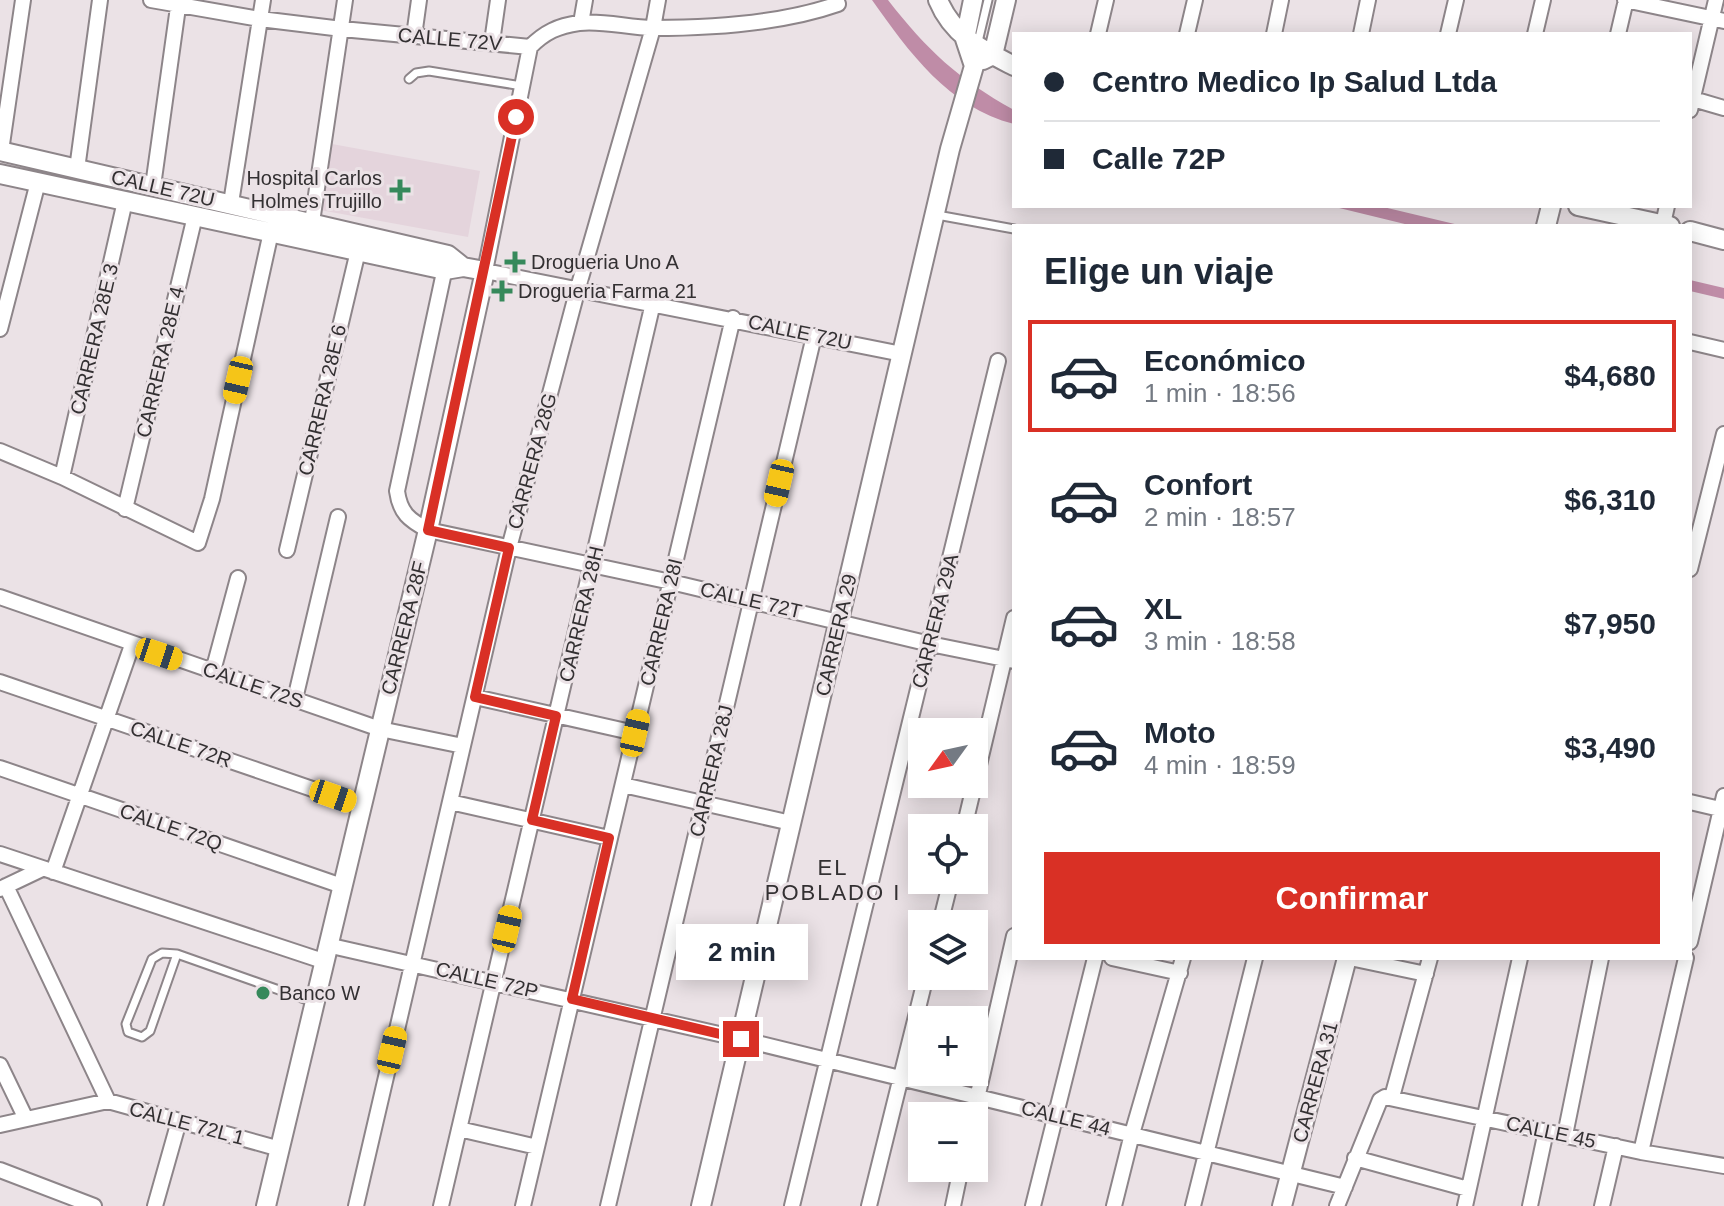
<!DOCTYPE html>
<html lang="es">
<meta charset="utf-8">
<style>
:root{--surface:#fff;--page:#f6f6f7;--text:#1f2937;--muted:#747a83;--line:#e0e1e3;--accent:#d93025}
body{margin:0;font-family:Arial,sans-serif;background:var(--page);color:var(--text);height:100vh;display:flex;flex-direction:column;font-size:30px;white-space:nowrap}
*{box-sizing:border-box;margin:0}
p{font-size:26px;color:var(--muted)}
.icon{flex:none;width:44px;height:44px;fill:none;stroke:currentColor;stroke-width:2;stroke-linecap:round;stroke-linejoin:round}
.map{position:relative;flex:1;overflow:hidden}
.panel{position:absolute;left:1012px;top:224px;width:680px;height:736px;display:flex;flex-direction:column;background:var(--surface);border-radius:0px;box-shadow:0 4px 20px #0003}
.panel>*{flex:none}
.hud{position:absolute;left:1012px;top:32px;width:680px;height:176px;border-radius:0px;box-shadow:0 4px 20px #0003;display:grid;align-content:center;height:176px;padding:0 32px;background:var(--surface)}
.needle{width:52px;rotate:237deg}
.tools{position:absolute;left:908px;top:718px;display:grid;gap:16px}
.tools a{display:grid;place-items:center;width:80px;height:80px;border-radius:0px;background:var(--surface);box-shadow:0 4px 20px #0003;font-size:40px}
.end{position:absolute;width:36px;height:36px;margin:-18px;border:10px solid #d93025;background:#fff;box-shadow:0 0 0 4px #fff}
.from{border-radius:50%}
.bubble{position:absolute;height:56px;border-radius:0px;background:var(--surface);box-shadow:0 4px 20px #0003;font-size:26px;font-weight:700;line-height:56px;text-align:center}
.car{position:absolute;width:24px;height:48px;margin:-24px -12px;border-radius:10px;box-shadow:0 0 6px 2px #0007;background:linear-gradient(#f5c518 24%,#345 0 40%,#f5c518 0 76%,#345 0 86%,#f5c518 0)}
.hud b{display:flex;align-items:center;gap:28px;height:76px;font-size:30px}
.hud b+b{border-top:2px solid var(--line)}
.hud i{width:20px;height:20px;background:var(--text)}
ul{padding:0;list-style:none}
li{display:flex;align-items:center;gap:24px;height:112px;margin:0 16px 12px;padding:0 16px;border:4px solid transparent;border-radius:0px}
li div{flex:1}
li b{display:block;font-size:30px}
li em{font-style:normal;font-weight:700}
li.active{border-color:var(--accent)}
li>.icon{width:72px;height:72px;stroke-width:1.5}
h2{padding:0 32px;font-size:36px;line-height:96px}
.action{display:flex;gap:16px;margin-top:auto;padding:16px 32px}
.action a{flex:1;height:92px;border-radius:0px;background:var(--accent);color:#fff;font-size:32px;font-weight:700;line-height:92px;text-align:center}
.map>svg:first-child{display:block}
</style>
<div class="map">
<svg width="1724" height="1206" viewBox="0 0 1724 1206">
<rect width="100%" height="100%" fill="#ebe2e6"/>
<!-- built -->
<path fill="#e4d4dc" d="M332 144 480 171 468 237 320 210Z"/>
<!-- water -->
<path fill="#bf8ca7" d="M872 0H888C927 50 958 79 1014 110V124C948 107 909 52 872 0Z
M1331 206H1379L1463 226H1413Z
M1690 280 1724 288V299L1690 291Z"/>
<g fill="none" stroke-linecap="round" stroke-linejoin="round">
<defs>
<path id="service" d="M977 46 988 0
M409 79 416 73 429 71 522 86
M937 215 1014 229
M177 954 150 1031 142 1037 128 1032 126 1024 152 959 162 953 177 954 313 1002"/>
<path id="minor" d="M151 0 260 19 342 29 530 47
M1625 0 1724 21
M581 23 585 0
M1098 34 1106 0
M1187 34 1195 0
M1274 34 1281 0
M1361 34 1368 0
M1448 34 1456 0
M1535 34 1543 0
M1618 34 1626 0
M414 36 419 0
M492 42 498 0
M530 47 485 271 902 354
M530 47C545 32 558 26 579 23 603 20 629 28 653 28 713 28 781 24 838 4L836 0
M1693 99 1724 108
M1690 110 1716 0
M1 151 23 0
M77 169 100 0
M153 186 179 0
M231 203 263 0
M312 222 345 0
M1663 224 1667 206
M446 263 397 491C400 513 409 520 428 530L671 582 930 644 1014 661
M0 329 38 182
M1690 342 1724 350
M0 451 62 477 198 543 212 499 271 232
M62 477 125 201
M125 509 195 216
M287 550 358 251
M1690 569 1724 434
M0 597 380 729 463 746
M213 671 238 578
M0 682 362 806
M475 697 635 733
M295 699 338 517
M0 768 342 886
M623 785 791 823
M450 802 609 838
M1690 802 1724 810
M964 828 1014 618
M0 854 323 961
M53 872 132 645
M6 886 108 1101
M0 889 42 869
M940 924 951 880
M1690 942 1724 796
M327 945 741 1039 1345 1187
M1112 958 1180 973
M1350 958 1426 974
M0 1065 26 1119
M1392 1097 1430 958
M973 1116 1014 936
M0 1125 108 1101 280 1149
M459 1129 537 1147
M1565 1135 1601 958
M1641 1152 1686 958
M1355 1158 1468 1189
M0 1170 94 1206
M155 1206 179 1121
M356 1206 509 548 578 288 653 28 658 0
M441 1206 653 303
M523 1206 733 318
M608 1206 814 336
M792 1206 998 361
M869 1206 926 976
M953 1206 961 1168
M1033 1206 1095 958
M1114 1206 1132 1134 1183 958
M1193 1206 1255 958
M1337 1206 1380 1100 1385 1097 1641 1152 1724 1166
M1465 1206 1520 958
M1530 1206 1546 1131
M1602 1206 1616 1146"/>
<path id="tertiary" d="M938 0C953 36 981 49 1014 66
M983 60 993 55 1006 0
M0 151 448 255 463 267
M0 174 445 270 463 267 485 271 428 530 266 1206
M1578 206 1670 226
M1546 226 1551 206
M1690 231 1724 240
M701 1206 950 149 974 66 965 39 973 0
M1282 1206 1347 958"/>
</defs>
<!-- service casing -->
<use href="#service" stroke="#8d8589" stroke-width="11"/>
<!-- minor casing -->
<use href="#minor" stroke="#8d8589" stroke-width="18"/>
<!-- tertiary casing -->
<use href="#tertiary" stroke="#8d8589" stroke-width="22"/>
<!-- service -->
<use href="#service" stroke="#fff" stroke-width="7"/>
<!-- minor -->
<use href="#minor" stroke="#fff" stroke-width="14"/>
<!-- tertiary -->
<use href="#tertiary" stroke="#fff" stroke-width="18"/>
</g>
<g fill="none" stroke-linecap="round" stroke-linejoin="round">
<!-- route -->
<path stroke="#d93025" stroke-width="10" d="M516 117 428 530 509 548 475 697 556 716 532 820 609 838 572 999 741 1039"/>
</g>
<!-- markers -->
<g fill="#36895b" stroke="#ebe2e6" stroke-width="3">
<path d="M396 178h8v8h8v8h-8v8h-8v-8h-8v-8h8z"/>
<path d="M511 250h8v8h8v8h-8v8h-8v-8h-8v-8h8z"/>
<path d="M498 279h8v8h8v8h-8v8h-8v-8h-8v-8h8z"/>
<circle cx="263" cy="993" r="8"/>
</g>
<g text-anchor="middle" stroke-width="6" stroke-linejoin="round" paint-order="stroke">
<!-- street labels -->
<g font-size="20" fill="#333032" stroke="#ebe2e6">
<text transform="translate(450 39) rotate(5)" y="7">CALLE 72V</text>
<text transform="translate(163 188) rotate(13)" y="7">CALLE 72U</text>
<text transform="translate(800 332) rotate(12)" y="7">CALLE 72U</text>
<text transform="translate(94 339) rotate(-77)" y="7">CARRERA 28E 3</text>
<text transform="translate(160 362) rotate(-77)" y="7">CARRERA 28E 4</text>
<text transform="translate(322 400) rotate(-77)" y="7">CARRERA 28E 6</text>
<text transform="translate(532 461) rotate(-75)" y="7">CARRERA 28G</text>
<text transform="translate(751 600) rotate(13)" y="7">CALLE 72T</text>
<text transform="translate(581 614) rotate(-77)" y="7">CARRERA 28H</text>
<text transform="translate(935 621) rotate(-76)" y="7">CARRERA 29A</text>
<text transform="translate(661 622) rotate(-77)" y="7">CARRERA 28I</text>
<text transform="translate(404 628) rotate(-76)" y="7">CARRERA 28F</text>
<text transform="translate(836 635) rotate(-77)" y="7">CARRERA 29</text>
<text transform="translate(253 685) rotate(19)" y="7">CALLE 72S</text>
<text transform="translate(181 744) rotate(19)" y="7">CALLE 72R</text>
<text transform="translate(711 771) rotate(-77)" y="7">CARRERA 28J</text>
<text transform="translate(171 827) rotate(19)" y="7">CALLE 72Q</text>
<text transform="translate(487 980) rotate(13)" y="7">CALLE 72P</text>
<text transform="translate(1315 1082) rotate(-75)" y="7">CARRERA 31</text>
<text transform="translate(1066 1118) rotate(14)" y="7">CALLE 44</text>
<text transform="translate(187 1123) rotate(15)" y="7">CALLE 72L 1</text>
<text transform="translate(1551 1132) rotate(12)" y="7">CALLE 45</text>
</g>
<!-- poi labels -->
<g font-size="20" fill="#333032" stroke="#ebe2e6" text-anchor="start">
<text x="382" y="185" text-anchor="end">Hospital Carlos<tspan x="382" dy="23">Holmes Trujillo</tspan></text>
<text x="531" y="269">Drogueria Uno A</text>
<text x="518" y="298">Drogueria Farma 21</text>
<text x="279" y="1000">Banco W</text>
</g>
<!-- neighbourhood labels -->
<g font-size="22" letter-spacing="2" fill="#333032" stroke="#ebe2e6">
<text x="833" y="875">EL<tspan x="833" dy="25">POBLADO I</tspan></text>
</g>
</g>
</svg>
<div class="tools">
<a><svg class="needle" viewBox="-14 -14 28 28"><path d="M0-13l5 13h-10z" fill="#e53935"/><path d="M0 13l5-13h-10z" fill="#747a83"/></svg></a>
<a><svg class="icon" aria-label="locate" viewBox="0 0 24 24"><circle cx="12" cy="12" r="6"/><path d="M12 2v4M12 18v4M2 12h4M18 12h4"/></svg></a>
<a><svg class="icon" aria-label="layers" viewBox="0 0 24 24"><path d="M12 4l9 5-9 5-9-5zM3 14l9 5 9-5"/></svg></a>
<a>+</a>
<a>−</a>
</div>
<i class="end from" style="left:516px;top:117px"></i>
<i class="end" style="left:741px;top:1039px"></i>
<div class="bubble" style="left:676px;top:924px;width:132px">2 min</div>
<i class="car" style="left:238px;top:380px;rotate:193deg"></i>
<i class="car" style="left:779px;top:483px;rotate:193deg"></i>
<i class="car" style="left:159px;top:654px;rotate:108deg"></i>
<i class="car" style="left:635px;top:733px;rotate:13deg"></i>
<i class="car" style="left:333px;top:796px;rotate:109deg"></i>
<i class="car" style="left:507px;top:929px;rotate:13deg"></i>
<i class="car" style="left:392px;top:1050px;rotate:13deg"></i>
<div class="hud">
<b><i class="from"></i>Centro Medico Ip Salud Ltda</b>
<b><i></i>Calle 72P</b>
</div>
<section class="panel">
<h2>Elige un viaje</h2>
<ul>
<li class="active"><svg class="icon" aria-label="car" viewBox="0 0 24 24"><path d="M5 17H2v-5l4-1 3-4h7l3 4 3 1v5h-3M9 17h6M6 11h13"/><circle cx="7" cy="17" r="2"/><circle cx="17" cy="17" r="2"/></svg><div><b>Económico</b><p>1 min · 18:56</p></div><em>$4,680</em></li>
<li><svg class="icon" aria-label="car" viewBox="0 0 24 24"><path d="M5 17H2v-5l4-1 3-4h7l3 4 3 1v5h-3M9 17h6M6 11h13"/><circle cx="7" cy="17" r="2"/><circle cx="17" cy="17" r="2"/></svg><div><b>Confort</b><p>2 min · 18:57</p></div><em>$6,310</em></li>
<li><svg class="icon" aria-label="car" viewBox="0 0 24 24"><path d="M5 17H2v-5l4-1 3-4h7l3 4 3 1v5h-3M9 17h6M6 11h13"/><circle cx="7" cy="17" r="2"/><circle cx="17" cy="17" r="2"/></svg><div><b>XL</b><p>3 min · 18:58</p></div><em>$7,950</em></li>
<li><svg class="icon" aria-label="car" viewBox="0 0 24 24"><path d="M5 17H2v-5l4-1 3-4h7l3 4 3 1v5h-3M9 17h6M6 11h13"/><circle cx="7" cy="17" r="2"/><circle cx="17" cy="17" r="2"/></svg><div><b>Moto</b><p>4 min · 18:59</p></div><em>$3,490</em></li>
</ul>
<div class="action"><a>Confirmar</a></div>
</section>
</div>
